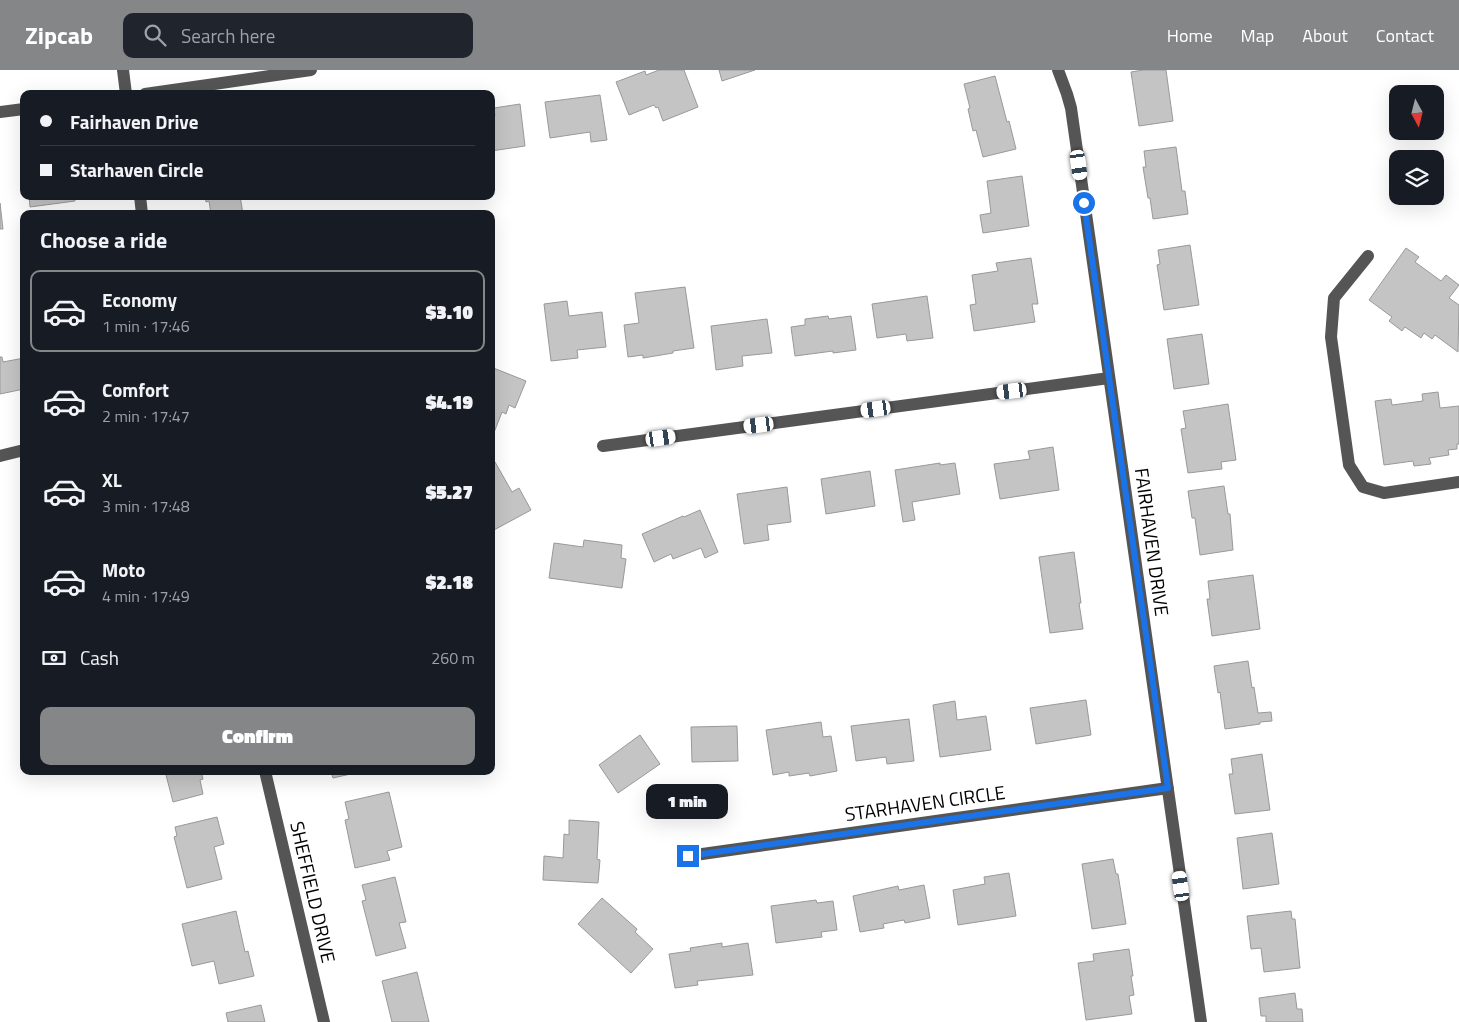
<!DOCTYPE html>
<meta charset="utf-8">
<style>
:root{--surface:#171b24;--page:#20242c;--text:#f1f3f6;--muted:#9ea1a6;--line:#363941;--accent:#858687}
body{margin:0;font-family:"Titillium Web",sans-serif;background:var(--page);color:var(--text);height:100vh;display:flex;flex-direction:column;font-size:19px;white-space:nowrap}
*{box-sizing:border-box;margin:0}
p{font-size:16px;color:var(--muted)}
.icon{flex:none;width:28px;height:28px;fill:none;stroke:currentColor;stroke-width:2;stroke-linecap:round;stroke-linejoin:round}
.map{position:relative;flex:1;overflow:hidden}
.details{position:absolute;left:20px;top:140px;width:475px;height:565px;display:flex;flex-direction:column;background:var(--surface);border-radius:10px;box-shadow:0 5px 20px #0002}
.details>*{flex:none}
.banner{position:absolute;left:20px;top:20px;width:475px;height:110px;border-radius:10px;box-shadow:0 5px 20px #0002;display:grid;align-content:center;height:110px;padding:0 20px;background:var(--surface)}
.needle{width:32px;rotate:173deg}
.tools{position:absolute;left:1389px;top:15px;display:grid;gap:10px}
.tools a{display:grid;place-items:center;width:55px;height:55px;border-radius:10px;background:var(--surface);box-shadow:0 5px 20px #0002;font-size:25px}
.end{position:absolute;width:22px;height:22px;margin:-11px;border:6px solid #1a73e8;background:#fff;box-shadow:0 0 0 2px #fff}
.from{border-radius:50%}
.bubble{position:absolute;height:35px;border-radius:10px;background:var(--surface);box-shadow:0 5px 20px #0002;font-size:16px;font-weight:800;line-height:35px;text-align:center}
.car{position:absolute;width:15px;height:30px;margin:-15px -8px;border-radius:6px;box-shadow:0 0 4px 1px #0007;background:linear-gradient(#fff 24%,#345 0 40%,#fff 0 76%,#345 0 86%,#fff 0)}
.banner b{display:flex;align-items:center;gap:18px;height:48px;font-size:19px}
.banner b+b{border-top:1px solid var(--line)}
.banner i{width:12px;height:12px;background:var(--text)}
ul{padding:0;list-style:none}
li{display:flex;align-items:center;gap:15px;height:82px;margin:0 10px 8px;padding:0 10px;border:2px solid transparent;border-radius:10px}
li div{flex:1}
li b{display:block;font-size:19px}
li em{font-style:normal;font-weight:800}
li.on{border-color:var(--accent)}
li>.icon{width:45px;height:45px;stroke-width:1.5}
h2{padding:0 20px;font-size:22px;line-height:60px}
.pay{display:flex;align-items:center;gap:12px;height:55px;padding:0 20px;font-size:19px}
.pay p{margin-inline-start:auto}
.cta{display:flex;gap:10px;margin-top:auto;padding:10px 20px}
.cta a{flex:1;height:58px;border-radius:10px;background:var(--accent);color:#fff;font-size:20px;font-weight:800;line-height:58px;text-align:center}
header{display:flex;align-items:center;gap:30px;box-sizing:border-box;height:70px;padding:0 25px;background:var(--accent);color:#fff}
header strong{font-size:24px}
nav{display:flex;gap:28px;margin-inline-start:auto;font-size:18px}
.search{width:350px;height:45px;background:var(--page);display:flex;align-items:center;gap:12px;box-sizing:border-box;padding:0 18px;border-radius:10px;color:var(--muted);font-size:19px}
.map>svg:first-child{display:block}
</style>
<header>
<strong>Zipcab</strong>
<div class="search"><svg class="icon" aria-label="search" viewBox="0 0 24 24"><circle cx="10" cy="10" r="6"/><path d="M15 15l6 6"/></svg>Search here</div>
<nav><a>Home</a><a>Map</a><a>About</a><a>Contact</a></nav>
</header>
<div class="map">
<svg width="1459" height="952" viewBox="0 0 1459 952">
<rect width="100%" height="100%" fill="#fff"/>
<!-- building -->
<path fill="#c4c4c4" stroke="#999" d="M659 0H684L698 37 663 51 658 37 656 38 654 35 629 45 616 12 645 1 646 5Z
M719 0H755L722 11Z
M1143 0H1166L1173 51 1139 56 1131 2Z
M995 6 1007 52 1009 51 1016 79 983 87 976 60 973 61 968 39 970 38 964 14Z
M600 25 607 70 591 72 590 62 550 68 545 32Z
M520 34 525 76 491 81V46H495L494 38Z
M1176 77 1182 121H1185L1188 144 1153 149 1150 128H1148L1143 97H1146L1144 81Z
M1022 106 1029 156 983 163 980 145 991 143 987 111Z
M29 126H75V131L30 137Z
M205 126H240L243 144H211L209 131 206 132Z
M0 133 3 159H0Z
M1190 175 1199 235 1164 240 1157 195 1160 194 1158 180Z
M1406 178 1419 187 1415 192 1441 211 1446 205 1459 215 1449 228 1459 235 1458 282 1435 265 1432 269 1424 263 1421 268 1405 257 1402 261 1389 251 1392 247 1369 230Z
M1031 188 1038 234H1032L1035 252 974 261 970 235 976 234 972 205 998 201 996 193Z
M685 217 694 278 673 281V283L643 288V285L628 287 624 255 639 253 635 223Z
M927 226 933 268 907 271 906 264 877 268 872 234Z
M567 231 569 246 602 242 606 277 577 280 578 288 551 291 544 234Z
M828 246 829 249 851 246 856 280 833 283V281L795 286 791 257 805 255V249Z
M767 249 772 283 742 286 743 296 716 300 711 256Z
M1202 264 1209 314 1174 319 1167 269Z
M0 287H2L3 292 24 288V319L0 324Z
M491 297 526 311 515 338 509 335 506 344 502 342 493 365 491 364Z
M1438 322 1440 338 1459 336V374H1457V379L1448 380 1449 385 1429 388 1431 394 1414 396 1413 391 1384 395 1375 331 1391 329 1392 335 1423 331 1422 324Z
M1228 334 1236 390 1221 392 1222 399 1188 403 1181 359 1186 358 1183 341Z
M1053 377 1059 420 1000 429 994 394 1030 389 1028 381Z
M495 392 512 422 519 418 531 440 494 460 491 455V394Z
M940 393V395L955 393 960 424 912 432 915 450 903 452 895 400Z
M870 401 875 436 826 444 821 409Z
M1224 416 1228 444H1230L1233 480 1200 485 1195 448H1192L1188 421Z
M787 417 791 452 767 455 769 470 744 474 737 424Z
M700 440 718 482 705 488 701 478 673 489 671 484 654 492 642 464 683 446 684 447Z
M584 470 622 475 621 488 626 489 622 518 549 508 554 473 583 477Z
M1074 482 1081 533H1079L1083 559 1050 563 1039 487Z
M1253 505 1260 559 1212 566 1207 529H1210L1208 511Z
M1248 591 1252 618 1254 617 1258 643 1271 642 1272 651 1260 652V654L1225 659 1220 622 1218 623 1214 596Z
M1086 630 1091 665 1036 674 1030 638Z
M955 631 957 650 986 646 991 680 940 687 933 635Z
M909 649 914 691 887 694 886 687 856 691 851 656Z
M821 652 823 667 831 666 837 701 810 706 809 703 789 706V702L773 705 766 660Z
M737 656 738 691 692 692 691 657Z
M640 665 660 694 618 723 599 695Z
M1262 684 1270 740 1235 744 1229 704H1233L1231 689Z
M165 701H201L203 709 200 710 203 724 173 732Z
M331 701H364L333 708Z
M389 722 402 777 387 781 390 790 355 798 345 750 349 749 345 732Z
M217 747 224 774 214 777 222 809 187 818 174 767 177 766 175 757Z
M569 750 599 752 597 789 600 790 598 813 543 810 544 786 563 788 564 764 569 765Z
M1272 763 1279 814 1243 819 1237 768Z
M1113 789 1116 804H1118L1126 854 1092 859 1082 794Z
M1009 803 1016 846 958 855 953 820 985 814 984 807Z
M395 807 406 852 399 853 406 878 376 886 362 831 366 830 362 815Z
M924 815 930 848 905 853 904 850 883 854 884 858 860 862 853 826 898 816 899 820Z
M602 828 637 859 635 862 653 879 631 903 578 854Z
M816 830 817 833 833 831 837 860 821 862 822 867 776 873 771 836Z
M236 841 245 882 248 881 254 906 219 914 214 891 192 896 182 854Z
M1291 841 1292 849H1295L1300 898 1264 902 1261 878 1251 879 1247 846Z
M722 873V877L748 873 753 905 697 911 698 915 675 918 669 884 691 881 690 878Z
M1129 879 1133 906H1131L1134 925 1129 926 1132 944 1086 950 1078 893 1094 891 1093 884Z
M417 902 429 952H392L382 911Z
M1295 923 1297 939H1302L1303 952H1266V946H1261L1259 928Z
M261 935 265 952H228L226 943Z"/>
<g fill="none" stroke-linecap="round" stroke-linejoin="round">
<!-- minor -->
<path stroke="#555" stroke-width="12" d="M123 0 126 24
M1058 0 1067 24 1071 38 1201 952
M145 24 311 0
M0 42 24 39
M140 126 142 144
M1368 186 1334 228 1331 267 1349 395 1363 417 1384 423 1459 412
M603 376 1109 308
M0 386 24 380
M265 701 324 952
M688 786 1168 718"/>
</g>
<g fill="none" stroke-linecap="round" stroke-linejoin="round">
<!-- route -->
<path stroke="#1a73e8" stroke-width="6" d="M688 786 1168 718 1084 133"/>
</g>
<g text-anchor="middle" stroke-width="4" stroke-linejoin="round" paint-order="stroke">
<!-- street labels -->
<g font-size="19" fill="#000" stroke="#fff">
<text transform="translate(1152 472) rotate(82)" y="7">FAIRHAVEN DRIVE</text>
<text transform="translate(925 733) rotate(-8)" y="7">STARHAVEN CIRCLE</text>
<text transform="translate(313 822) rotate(77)" y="7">SHEFFIELD DRIVE</text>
</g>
</g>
</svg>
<div class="tools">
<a><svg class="needle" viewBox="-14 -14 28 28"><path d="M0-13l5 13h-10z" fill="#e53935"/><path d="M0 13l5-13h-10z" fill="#9ea1a6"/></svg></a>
<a><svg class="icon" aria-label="layers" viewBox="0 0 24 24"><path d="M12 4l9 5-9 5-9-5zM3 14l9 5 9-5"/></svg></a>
</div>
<i class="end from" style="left:1084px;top:133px"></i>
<i class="end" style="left:688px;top:786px"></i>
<div class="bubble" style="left:646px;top:714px;width:82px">1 min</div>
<i class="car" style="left:1079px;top:95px;rotate:172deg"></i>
<i class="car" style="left:1012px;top:321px;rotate:263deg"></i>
<i class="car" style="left:876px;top:339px;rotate:262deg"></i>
<i class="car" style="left:759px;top:355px;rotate:263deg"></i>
<i class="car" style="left:661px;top:368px;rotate:82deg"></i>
<i class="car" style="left:1181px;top:816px;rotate:352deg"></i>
<div class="banner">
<b><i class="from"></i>Fairhaven Drive</b>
<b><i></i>Starhaven Circle</b>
</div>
<section class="details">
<h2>Choose a ride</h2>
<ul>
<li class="on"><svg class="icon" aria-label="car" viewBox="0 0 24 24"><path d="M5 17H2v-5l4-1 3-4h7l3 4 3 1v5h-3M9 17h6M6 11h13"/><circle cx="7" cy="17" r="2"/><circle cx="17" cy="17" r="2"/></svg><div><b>Economy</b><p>1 min · 17:46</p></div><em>$3.10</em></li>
<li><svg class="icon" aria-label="car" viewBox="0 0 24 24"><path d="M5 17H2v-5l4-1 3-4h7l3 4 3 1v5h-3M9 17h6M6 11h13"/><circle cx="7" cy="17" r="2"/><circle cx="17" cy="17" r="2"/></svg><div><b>Comfort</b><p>2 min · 17:47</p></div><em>$4.19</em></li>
<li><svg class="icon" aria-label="car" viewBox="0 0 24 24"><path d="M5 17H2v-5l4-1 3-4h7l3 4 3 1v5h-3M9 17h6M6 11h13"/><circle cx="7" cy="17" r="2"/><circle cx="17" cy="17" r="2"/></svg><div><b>XL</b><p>3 min · 17:48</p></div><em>$5.27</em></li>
<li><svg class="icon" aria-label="car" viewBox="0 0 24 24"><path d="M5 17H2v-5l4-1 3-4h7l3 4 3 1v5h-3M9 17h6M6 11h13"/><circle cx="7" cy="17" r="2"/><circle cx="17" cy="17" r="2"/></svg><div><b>Moto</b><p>4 min · 17:49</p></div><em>$2.18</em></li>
</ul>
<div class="pay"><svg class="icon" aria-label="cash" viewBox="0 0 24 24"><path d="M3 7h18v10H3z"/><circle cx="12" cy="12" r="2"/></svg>Cash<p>260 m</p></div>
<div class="cta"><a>Confirm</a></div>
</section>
</div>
